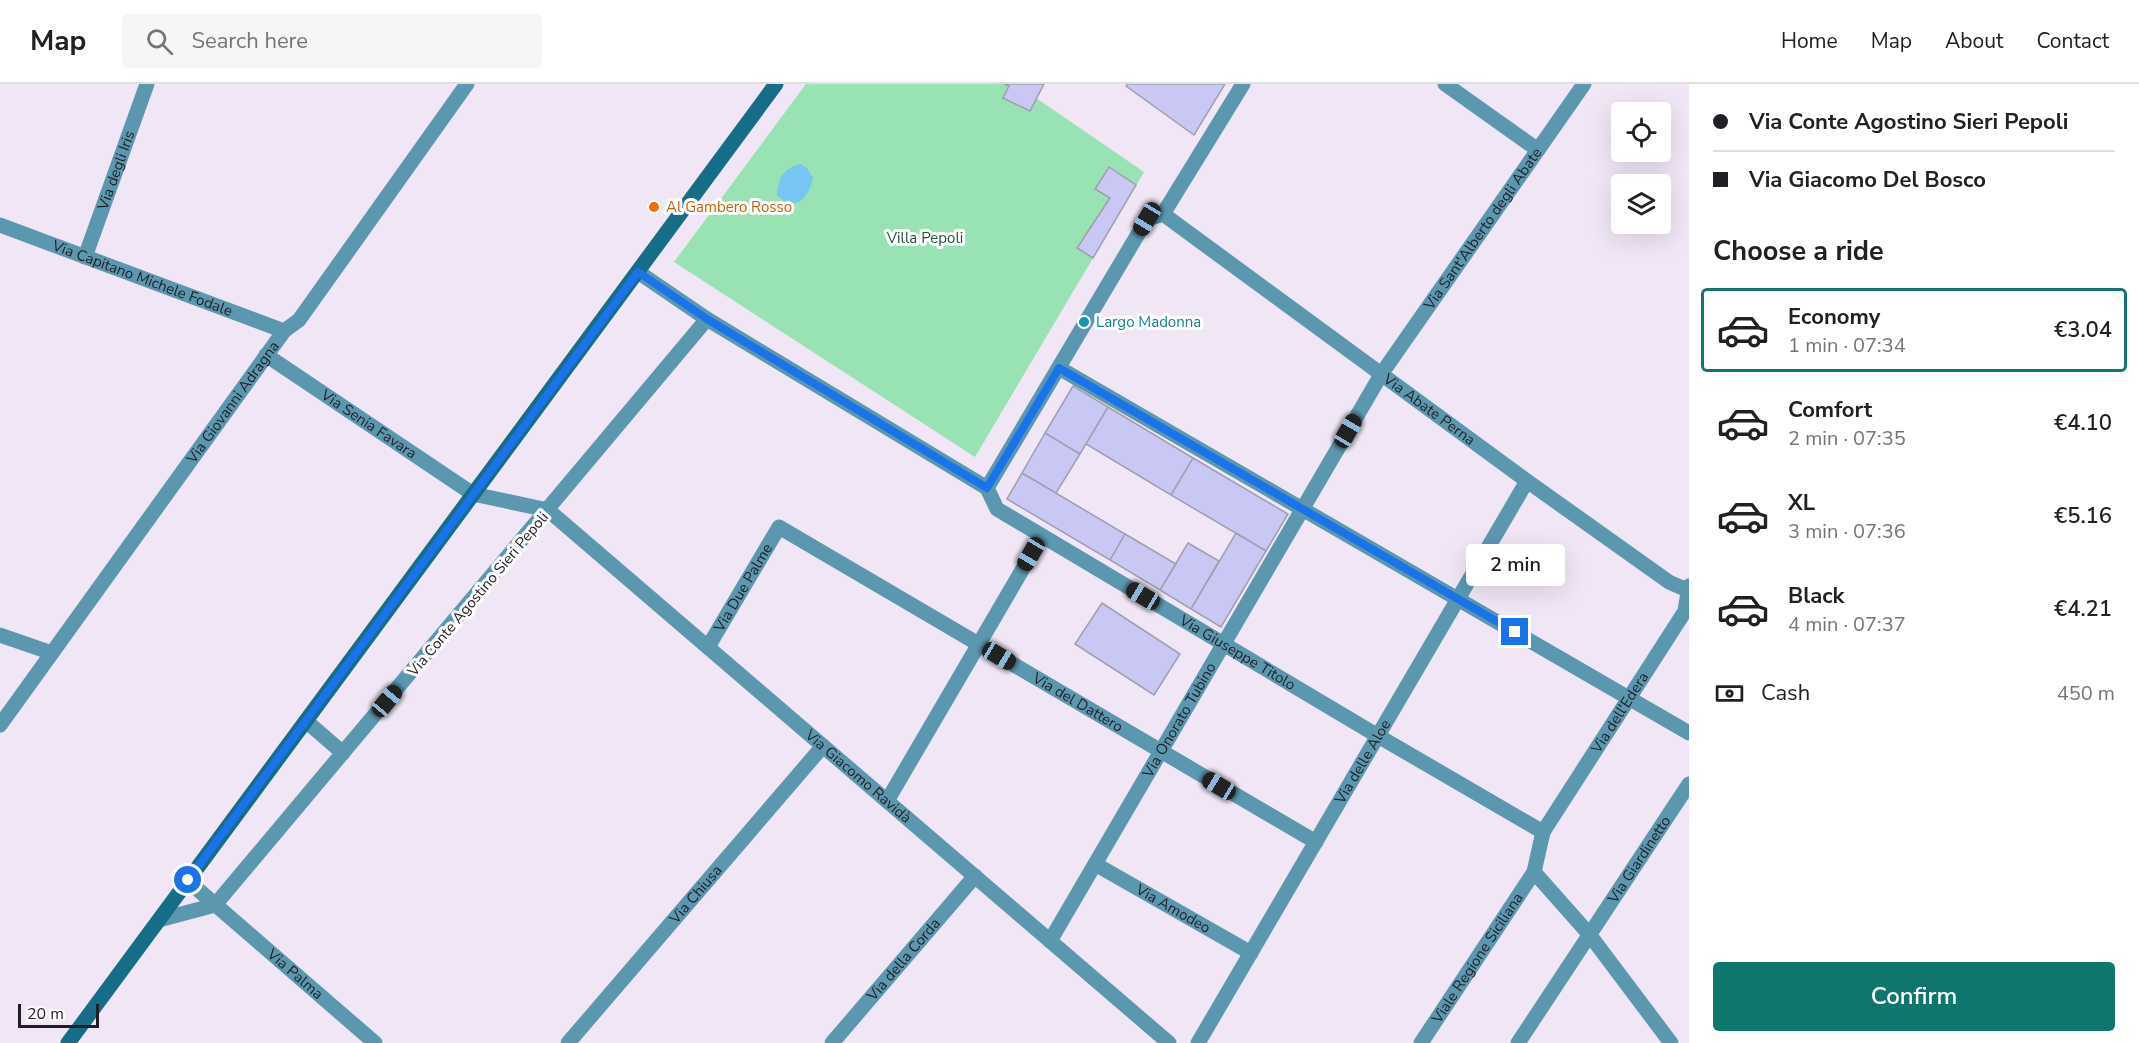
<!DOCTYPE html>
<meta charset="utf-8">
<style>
:root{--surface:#fff;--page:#f6f6f6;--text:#202124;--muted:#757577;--line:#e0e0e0;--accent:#0f766e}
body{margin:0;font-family:"Nunito Sans",sans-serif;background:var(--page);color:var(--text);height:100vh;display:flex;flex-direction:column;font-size:22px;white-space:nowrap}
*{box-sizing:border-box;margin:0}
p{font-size:20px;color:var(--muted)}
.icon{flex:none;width:33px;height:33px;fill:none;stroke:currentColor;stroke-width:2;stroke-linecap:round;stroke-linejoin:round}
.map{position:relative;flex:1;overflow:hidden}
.details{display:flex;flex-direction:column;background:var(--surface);width:450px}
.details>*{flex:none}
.top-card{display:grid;align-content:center;height:132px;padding:0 24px;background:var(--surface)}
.buttons{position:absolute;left:1611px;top:18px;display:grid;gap:12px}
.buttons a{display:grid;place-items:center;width:60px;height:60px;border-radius:6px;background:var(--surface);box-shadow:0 6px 24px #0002;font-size:30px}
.scale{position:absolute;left:18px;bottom:15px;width:81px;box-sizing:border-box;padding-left:6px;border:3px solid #221e24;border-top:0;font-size:16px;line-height:21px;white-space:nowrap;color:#221e24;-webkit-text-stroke:4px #fff;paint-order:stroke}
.end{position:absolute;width:27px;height:27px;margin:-14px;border:8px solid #1a73e8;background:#fff;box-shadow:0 0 0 3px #fff}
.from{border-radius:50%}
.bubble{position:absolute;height:42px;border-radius:6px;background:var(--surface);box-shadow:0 6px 24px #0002;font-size:20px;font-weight:600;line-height:42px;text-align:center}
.car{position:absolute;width:18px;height:36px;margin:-18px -9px;border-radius:8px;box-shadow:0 0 4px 2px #0007;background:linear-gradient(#222 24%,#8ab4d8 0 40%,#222 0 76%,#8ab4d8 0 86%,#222 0)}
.top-card b{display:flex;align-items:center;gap:21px;height:57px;font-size:22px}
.top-card b+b{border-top:2px solid var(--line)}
.top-card i{width:15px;height:15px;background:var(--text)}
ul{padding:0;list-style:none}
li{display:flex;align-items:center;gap:18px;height:84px;margin:0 12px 9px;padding:0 12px;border:3px solid transparent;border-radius:6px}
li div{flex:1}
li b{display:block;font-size:22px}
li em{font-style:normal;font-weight:600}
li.current{border-color:var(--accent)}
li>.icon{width:54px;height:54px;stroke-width:1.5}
h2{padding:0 24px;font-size:27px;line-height:72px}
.pay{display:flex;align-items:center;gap:15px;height:66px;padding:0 24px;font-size:22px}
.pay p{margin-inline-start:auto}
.primary-button{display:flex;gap:12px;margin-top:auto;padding:12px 24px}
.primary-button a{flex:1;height:69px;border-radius:6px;background:var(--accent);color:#fff;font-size:24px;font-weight:600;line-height:69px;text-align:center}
header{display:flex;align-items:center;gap:36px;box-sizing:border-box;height:84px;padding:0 30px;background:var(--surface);border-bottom:2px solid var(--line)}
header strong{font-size:28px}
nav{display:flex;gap:33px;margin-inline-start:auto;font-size:21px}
.search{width:420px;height:54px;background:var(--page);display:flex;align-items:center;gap:15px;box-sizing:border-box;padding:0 21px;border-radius:6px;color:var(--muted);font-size:22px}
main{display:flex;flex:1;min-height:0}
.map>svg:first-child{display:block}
</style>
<header>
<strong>Map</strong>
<div class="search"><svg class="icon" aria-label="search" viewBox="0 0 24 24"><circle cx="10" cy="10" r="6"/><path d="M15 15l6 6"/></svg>Search here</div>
<nav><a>Home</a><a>Map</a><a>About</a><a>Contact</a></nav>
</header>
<main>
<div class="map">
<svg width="1689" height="959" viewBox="0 0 1689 959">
<rect width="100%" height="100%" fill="#f0e6f5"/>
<!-- green -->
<path fill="#98e2b3" d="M806 0H1004L1008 2 1003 14 1030 27 1036 14 1144 88 975 373 674 178Z"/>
<!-- water -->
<path fill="#78c5f4" d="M800 80 807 84 813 94C808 114 796 129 777 111 779 92 782 86 800 80Z"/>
<!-- building -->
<path fill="#c9c8f4" stroke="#9e9eae" stroke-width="1.5" d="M1004 0H1044L1030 27 1003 14 1009 2Z
M1127 0H1225L1194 51 1126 2Z
M1109 83 1136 101 1093 174 1077 164 1110 114 1095 105Z
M1073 302 1108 323 1080 370 1045 349Z
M1108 323 1193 374 1171 411 1086 360Z
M1045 349 1080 370 1056 409 1022 389Z
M1193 374 1288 430 1266 467 1171 411Z
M1022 389 1125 450 1110 476 1007 415Z
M1236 449 1266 467 1221 543 1191 525Z
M1125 450 1176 480 1160 506 1110 476Z
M1188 459 1219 477 1191 525 1160 506Z
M1102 519 1180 570 1154 611 1075 560Z"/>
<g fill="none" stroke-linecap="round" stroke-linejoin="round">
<!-- minor -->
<g stroke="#5b98b0" stroke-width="15">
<path d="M1445 0 1538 66"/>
<path d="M1163 130 1243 0"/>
<path id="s1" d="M0 141 284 247"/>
<path id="s2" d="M85 173 147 0"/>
<path id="s3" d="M638 188 707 235 987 404 997 425 1378 652 1543 748"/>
<path id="s4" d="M266 271 473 410 548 426 1169 959"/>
<path d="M1059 284 1689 649"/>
<path id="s5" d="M987 404 1147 135 1163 130 1527 397 1669 498 1689 507"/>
<path d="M0 551 52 569"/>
<path id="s6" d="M708 563 779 443 1316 758"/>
<path d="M306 637 343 669"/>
<path id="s7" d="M0 641 284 247 299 236 467 0"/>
<path d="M887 717 1042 452"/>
<path id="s8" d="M1095 780 1251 869"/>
<path d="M1534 788 1589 850 1671 959"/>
<path id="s9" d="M188 797 375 959"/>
<path d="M159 836 215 821 707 235"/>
<path id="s10" d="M1050 857 1382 289 1584 0"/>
<path id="s11" d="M568 959 823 662"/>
<path id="s12" d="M832 959 975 792"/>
<path id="s13" d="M1198 959 1527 397"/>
<path id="s14" d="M1421 959 1534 788 1543 748 1685 527 1689 502"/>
<path id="s15" d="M1518 959 1689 700"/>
</g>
<!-- secondary -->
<path stroke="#156d88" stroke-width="15" d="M68 959 776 0"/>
</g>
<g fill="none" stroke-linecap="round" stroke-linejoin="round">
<!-- route -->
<path stroke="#1a73e8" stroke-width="8" d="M188 796 638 188 707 235 987 404 1059 284 1515 548"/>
</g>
<!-- markers -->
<circle fill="#e8710a" stroke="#fff" stroke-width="2" cx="654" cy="123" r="6"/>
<circle fill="#0f9aa8" stroke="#fff" stroke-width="2" cx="1084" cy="238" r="6"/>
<g text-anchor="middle" stroke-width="6" stroke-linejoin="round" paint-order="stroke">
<!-- street labels -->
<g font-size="15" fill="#221e24" stroke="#fff">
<text dy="5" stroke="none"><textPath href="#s2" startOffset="92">Via degli Iris</textPath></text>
<text dy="5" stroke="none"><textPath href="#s10" startOffset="834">Via Sant'Alberto degli Abate</textPath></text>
<text dy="5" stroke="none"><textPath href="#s1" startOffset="152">Via Capitano Michele Fodale</textPath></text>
<text dy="5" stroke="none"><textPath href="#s7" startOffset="398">Via Giovanni Adragna</textPath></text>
<text dy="5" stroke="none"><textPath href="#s5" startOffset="660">Via Abate Perna</textPath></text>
<text dy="5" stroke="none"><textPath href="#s4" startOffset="124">Via Senia Favara</textPath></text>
<text dy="5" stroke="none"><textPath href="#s6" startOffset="69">Via Due Palme</textPath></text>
<text transform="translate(478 510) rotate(-50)" y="5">Via Conte Agostino Sieri Pepoli</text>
<text dy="5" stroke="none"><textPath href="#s3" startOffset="714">Via Giuseppe Titolo</textPath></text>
<text dy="5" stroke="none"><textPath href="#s6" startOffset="486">Via del Dattero</textPath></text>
<text dy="5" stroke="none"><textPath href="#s14" startOffset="388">Via dell'Edera</textPath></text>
<text dy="5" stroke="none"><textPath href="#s10" startOffset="256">Via Onorato Tubino</textPath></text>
<text dy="5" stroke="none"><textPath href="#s13" startOffset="326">Via delle Aloe</textPath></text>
<text dy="5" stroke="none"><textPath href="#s4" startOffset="735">Via Giacomo Ravidà</textPath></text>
<text dy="5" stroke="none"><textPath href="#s15" startOffset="220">Via Giardinetto</textPath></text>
<text dy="5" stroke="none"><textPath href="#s11" startOffset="196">Via Chiusa</textPath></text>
<text dy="5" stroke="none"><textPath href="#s8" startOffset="90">Via Amodeo</textPath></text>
<text dy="5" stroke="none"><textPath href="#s14" startOffset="102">Viale Regione Siciliana</textPath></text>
<text dy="5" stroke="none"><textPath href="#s12" startOffset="110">Via della Corda</textPath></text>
<text dy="5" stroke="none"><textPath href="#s9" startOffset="142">Via Palma</textPath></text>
</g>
<!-- food labels -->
<g font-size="15" fill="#c56008" stroke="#fff" text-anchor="start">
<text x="666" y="128">Al Gambero Rosso</text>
</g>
<!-- park labels -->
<g font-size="15" fill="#1c5435" stroke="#fff">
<text x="925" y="159">Villa Pepoli</text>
</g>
<!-- culture labels -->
<g font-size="15" fill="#0d838f" stroke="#fff" text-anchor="start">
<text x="1096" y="243">Largo Madonna</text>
</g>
</g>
</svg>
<div class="buttons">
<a><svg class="icon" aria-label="locate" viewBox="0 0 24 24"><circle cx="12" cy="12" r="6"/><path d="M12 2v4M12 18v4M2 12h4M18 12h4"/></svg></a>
<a><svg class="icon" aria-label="layers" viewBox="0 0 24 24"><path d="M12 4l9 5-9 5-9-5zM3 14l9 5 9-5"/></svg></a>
</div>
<div class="scale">20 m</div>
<i class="end from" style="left:188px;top:796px"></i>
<i class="end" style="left:1515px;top:548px"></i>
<div class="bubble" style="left:1466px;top:460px;width:99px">2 min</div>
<i class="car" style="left:1147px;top:135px;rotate:211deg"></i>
<i class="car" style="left:1348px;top:347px;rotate:30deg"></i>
<i class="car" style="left:1031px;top:470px;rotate:210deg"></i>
<i class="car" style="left:1143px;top:512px;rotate:301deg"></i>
<i class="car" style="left:999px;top:572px;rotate:121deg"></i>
<i class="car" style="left:387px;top:617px;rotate:40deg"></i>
<i class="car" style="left:1219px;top:702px;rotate:301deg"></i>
</div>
<section class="details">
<div class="top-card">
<b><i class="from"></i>Via Conte Agostino Sieri Pepoli</b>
<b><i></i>Via Giacomo Del Bosco</b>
</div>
<h2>Choose a ride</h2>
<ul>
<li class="current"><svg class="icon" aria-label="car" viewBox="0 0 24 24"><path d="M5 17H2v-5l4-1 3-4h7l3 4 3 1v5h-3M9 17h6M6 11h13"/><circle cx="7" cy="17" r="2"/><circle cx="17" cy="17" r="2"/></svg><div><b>Economy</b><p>1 min · 07:34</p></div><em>€3.04</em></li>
<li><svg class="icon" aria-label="car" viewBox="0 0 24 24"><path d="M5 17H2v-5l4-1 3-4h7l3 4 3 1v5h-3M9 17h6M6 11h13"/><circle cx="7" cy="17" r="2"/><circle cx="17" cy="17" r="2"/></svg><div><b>Comfort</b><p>2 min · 07:35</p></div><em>€4.10</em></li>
<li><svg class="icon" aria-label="car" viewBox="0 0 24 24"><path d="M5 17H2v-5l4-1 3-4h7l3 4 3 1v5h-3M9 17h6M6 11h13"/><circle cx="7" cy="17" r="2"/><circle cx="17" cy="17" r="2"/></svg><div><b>XL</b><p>3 min · 07:36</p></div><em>€5.16</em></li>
<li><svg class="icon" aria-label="car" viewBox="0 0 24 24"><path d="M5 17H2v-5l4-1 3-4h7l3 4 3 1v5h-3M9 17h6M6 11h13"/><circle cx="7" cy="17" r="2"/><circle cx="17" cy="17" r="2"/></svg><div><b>Black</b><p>4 min · 07:37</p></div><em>€4.21</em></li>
</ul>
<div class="pay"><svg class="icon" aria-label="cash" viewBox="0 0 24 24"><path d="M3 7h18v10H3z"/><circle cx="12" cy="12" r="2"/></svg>Cash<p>450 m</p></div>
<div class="primary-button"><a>Confirm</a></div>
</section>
</main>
